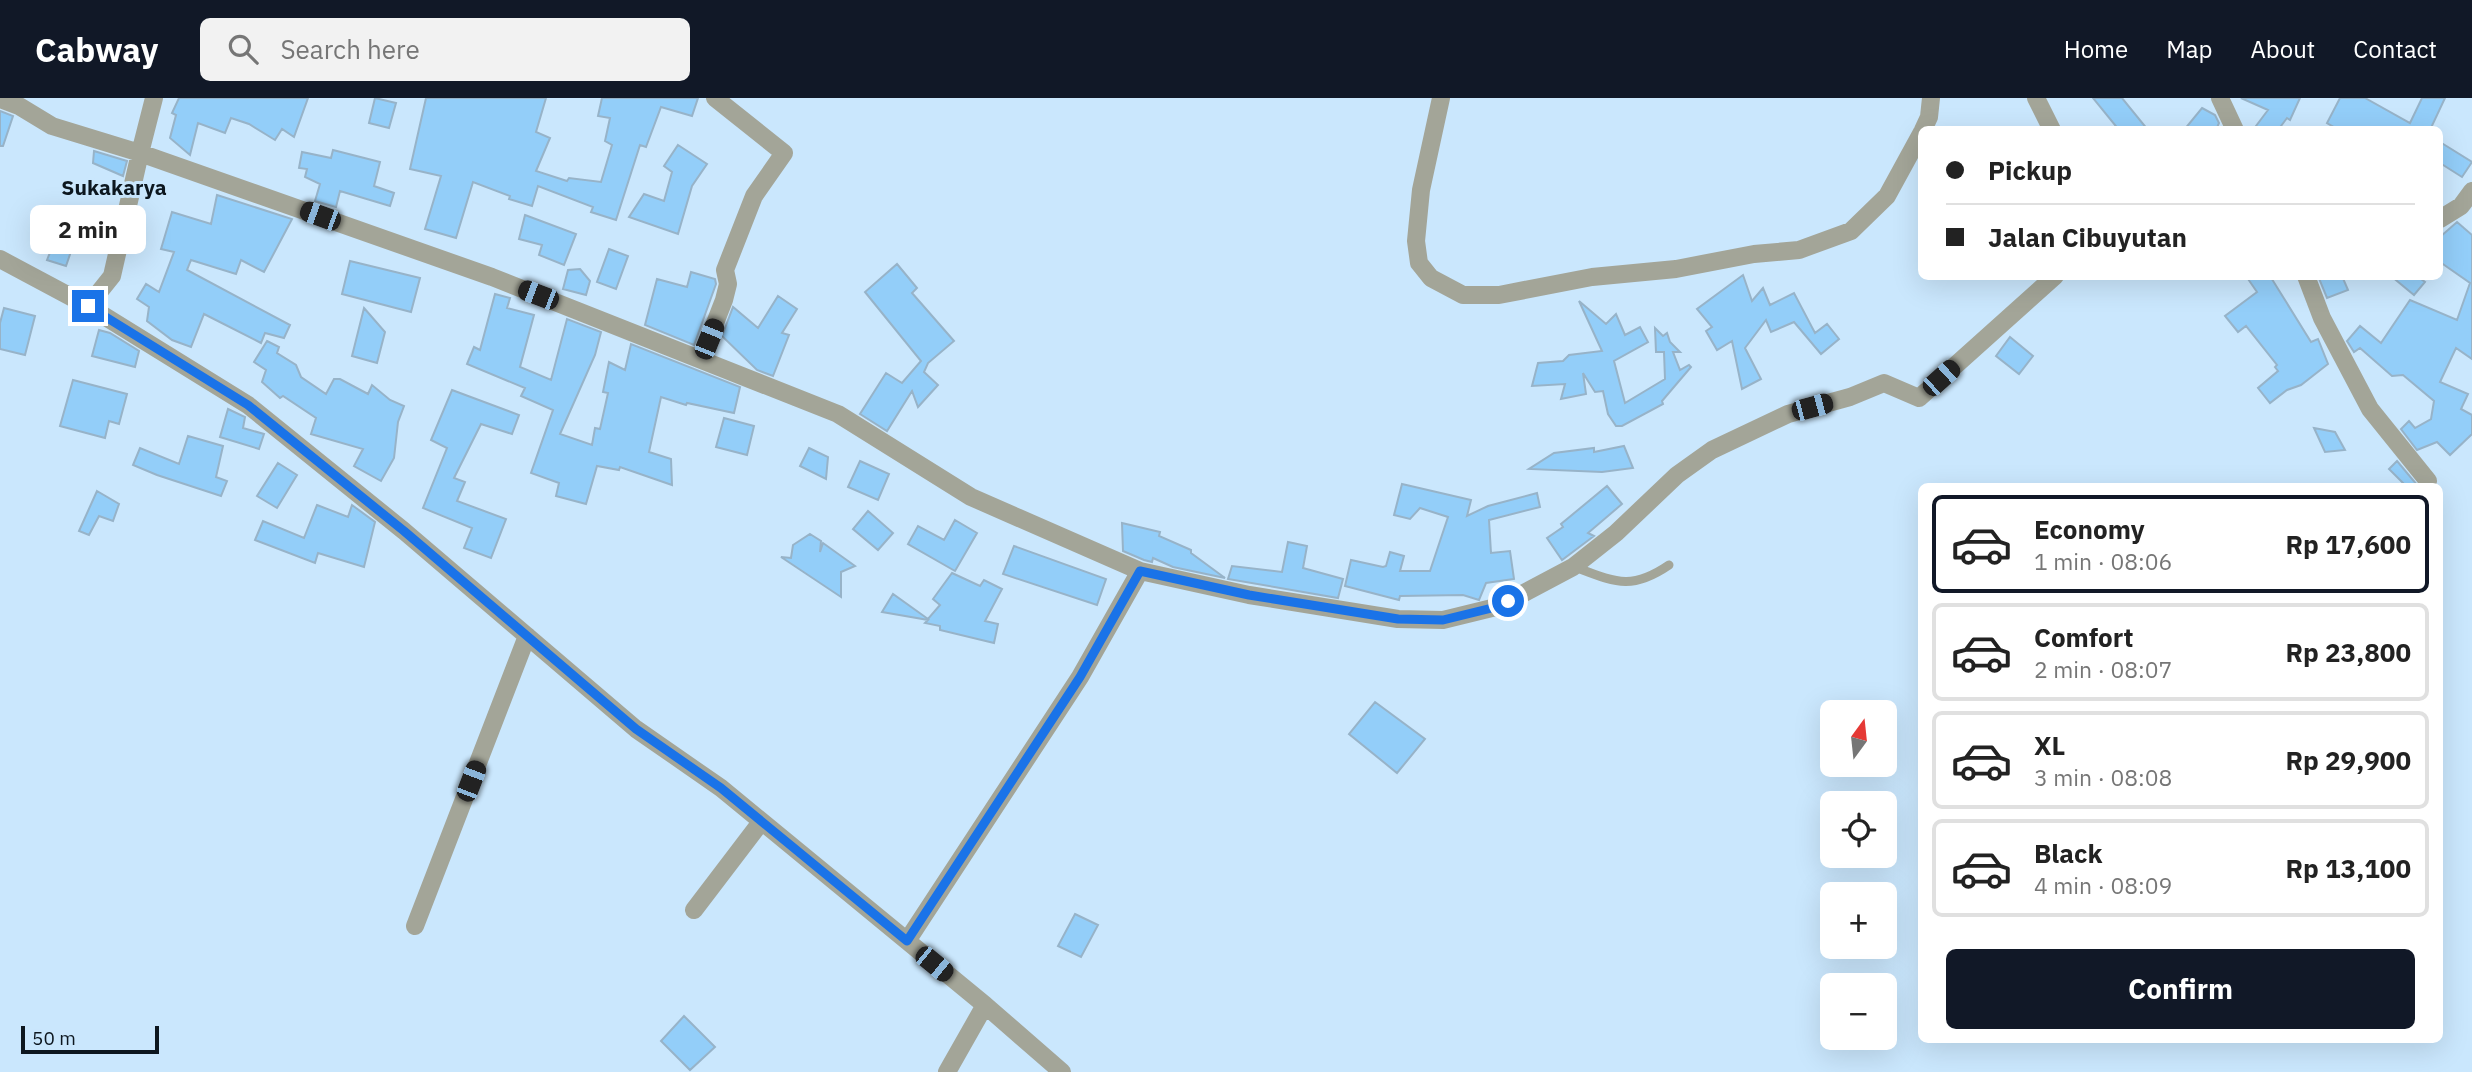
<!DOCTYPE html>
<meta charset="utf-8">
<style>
:root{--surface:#fff;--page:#f2f2f2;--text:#222;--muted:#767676;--line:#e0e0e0;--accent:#111827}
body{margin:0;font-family:"IBM Plex Sans",sans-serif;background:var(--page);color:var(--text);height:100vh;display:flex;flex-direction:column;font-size:26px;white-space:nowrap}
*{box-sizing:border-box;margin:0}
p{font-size:23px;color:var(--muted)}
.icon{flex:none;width:38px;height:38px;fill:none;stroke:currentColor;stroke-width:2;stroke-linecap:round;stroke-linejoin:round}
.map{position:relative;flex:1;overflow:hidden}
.drawer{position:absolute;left:1918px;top:385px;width:525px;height:560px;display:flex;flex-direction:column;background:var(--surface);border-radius:10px;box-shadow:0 7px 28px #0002}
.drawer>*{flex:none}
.hud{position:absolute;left:1918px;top:28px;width:525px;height:154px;border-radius:10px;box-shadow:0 7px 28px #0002;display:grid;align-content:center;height:154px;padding:0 28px;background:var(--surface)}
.needle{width:46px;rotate:15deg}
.fabs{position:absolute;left:1820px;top:602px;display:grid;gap:14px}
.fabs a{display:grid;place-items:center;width:77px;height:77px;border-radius:10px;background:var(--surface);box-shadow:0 7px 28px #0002;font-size:35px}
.scale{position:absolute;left:21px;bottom:18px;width:138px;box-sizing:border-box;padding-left:7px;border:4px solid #0d171f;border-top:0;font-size:19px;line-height:24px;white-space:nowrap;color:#0d171f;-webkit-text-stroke:5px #cae7fd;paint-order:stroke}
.end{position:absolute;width:32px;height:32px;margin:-16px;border:9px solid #1a73e8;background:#fff;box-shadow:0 0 0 4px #fff}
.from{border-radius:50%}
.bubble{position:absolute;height:49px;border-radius:10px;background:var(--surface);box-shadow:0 7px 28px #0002;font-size:23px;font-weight:800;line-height:49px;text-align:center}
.car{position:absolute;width:21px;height:42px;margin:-21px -10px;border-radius:9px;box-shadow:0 0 5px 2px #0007;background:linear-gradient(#222 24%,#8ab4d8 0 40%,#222 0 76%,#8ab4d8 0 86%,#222 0)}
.hud b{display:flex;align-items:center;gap:24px;height:66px;font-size:26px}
.hud b+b{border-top:2px solid var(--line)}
.hud i{width:18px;height:18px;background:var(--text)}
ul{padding:12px 0 0;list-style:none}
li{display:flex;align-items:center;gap:21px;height:98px;margin:0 14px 10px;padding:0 14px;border:4px solid var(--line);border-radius:10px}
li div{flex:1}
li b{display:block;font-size:26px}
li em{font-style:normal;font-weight:800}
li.active{border-color:var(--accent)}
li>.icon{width:63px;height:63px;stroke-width:1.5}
.button{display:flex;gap:14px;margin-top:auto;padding:14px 28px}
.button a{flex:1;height:80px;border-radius:10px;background:var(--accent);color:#fff;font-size:28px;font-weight:800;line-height:80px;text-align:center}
header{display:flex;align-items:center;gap:42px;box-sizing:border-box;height:98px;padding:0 35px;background:var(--accent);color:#fff}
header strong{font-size:33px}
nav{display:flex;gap:38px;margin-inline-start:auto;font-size:24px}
.search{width:490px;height:63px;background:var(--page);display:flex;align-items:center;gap:18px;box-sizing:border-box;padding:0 24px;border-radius:10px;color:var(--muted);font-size:26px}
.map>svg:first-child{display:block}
</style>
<header>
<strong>Cabway</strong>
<div class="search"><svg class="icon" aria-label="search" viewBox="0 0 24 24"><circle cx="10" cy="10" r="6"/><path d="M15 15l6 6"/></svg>Search here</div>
<nav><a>Home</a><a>Map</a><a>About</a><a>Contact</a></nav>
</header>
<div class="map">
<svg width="2472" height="974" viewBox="0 0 2472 974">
<rect width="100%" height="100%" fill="#cae7fd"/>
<!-- building -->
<path fill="#93cef9" stroke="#97b3c8" stroke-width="2" d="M179 0H308L294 39 282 31 275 42 249 26 231 20 225 35 198 25 190 57 170 40 176 17 172 15Z
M375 0 396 5 389 30 369 25Z
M426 0H546L536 34 550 40 536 73 567 83 569 80 601 84 612 47 605 43 610 20 598 18 602 0H698L692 18 661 9 646 49 640 47 616 122 591 114 593 109 538 88 532 108 509 101 510 98 473 84 456 140 425 131 441 78 410 71Z
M2093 0H2122L2148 32H2119Z
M2241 0H2300L2290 22 2287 20 2278 32H2253L2268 12Z
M2340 0H2365L2410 25 2422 0H2445L2430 32H2339L2327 25Z
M2202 10 2215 17 2219 25 2216 32H2184Z
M0 13 13 18 3 48H0Z
M2440 44 2472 64 2462 79 2440 65Z
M678 47 707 66 692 88 678 136 629 119 644 96 664 103 672 74 664 68Z
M333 52 380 64 374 88 394 95 390 108 340 93 336 109 315 103 320 86 305 79 307 71 299 70 302 54 331 60Z
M94 53 127 63 123 78 93 65Z
M217 97 292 121 264 174 241 162 236 176 191 162 187 172 290 227 284 240 265 235 261 245 204 216 191 249 172 242 147 223 149 209 137 201 146 186 159 194 174 154 161 151 172 114 211 126Z
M525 117 576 136 564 167 539 157 542 147 519 141Z
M41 120 78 133 66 168 47 162 51 152 33 147Z
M2457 124 2472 137V261L2456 250 2440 284 2468 296 2461 311 2472 317V336L2450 357 2437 344 2417 352 2401 331 2409 323 2415 330 2431 321 2434 303 2403 277 2392 278 2360 250 2354 254 2347 243 2360 228 2381 245 2410 202 2457 222 2470 185 2440 164V139Z
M609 151 628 158 616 191 597 184Z
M350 163 420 180 411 214 342 196Z
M897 166 917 190 912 195 954 243 928 265 924 274 938 287 918 309 912 293 887 333 860 316 886 275 902 285 921 263 865 194Z
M580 171 590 183 586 197 563 191 568 172Z
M691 174 715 181 716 186 694 247 645 227 657 181 687 189Z
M1743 177 1752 203 1763 190 1770 207 1794 195 1815 235 1827 226 1839 241 1821 256 1794 224 1771 234 1766 222 1745 250 1761 281 1742 291 1732 243 1717 252 1706 233 1712 229 1697 211Z
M2246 178H2270L2311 244 2318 241 2328 266 2301 287 2287 292 2270 305 2258 290 2278 273 2275 269 2277 267 2246 228 2238 234 2225 218 2257 194Z
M2318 178H2342L2348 192 2327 200Z
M2391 178H2417L2425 184 2414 197Z
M495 196 510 200 507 210 534 217 520 269 551 282 567 221 601 234 595 257 560 336 592 347 595 330 600 331 608 295 603 294 609 264 625 272 631 246 740 289 734 315 687 305 686 307 661 299 649 354 671 361 672 387 620 369 619 372 597 368 586 406 556 398 559 385 531 375 553 312 521 298 525 290 467 266 474 249 480 252Z
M778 198 797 211 782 235 789 237 773 278 757 272 722 238 733 209 758 230Z
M1579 203 1606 226 1616 216 1625 237 1640 229 1648 244 1614 263 1625 305 1665 281 1664 254H1656L1655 230 1663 238 1667 235 1670 244 1680 254H1673L1680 272 1689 267 1691 269 1662 303 1663 306 1622 328H1616L1608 316 1603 293 1595 294 1583 275 1586 296 1561 301 1565 286 1532 288 1538 265 1563 263 1569 257 1602 253Z
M4 210 35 218 25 257 0 251V225Z
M364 210 385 234 377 265 352 258Z
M99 232 110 235 139 253 135 269 92 258Z
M2010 239 2033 258 2019 276 1996 258Z
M267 243 279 249 277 255 296 267 301 279 326 296 334 281H340L368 296 372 287 390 302 404 308 398 324 394 360 381 383 354 368 363 351 311 336 316 320 283 298 280 300 262 284 266 272 254 264Z
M73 282 127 296 119 326 109 323 105 340 60 328Z
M452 292 519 317 512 336 481 326 454 380 465 384 457 403 506 421 491 460 464 450 472 430 423 410 447 350 431 342Z
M228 311 245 319 243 330 264 336 259 351 220 339Z
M724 320 754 328 747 357 716 349Z
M2314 330 2335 334 2345 352 2325 354Z
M188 338 223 348 216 379 227 383 221 398 157 377 133 367 140 350 179 366Z
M1624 348 1633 370 1602 374 1529 371 1554 355 1594 350V354Z
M809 350 828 359 826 381 800 368Z
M860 363 889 376 878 402 848 389Z
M2397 363 2418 388H2406L2389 371Z
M278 365 297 377 277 410 257 398Z
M1402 386 1471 402 1467 418 1488 408 1537 395 1540 409 1489 422 1491 455 1510 453 1514 481 1486 485 1479 502 1463 497 1400 498 1399 502 1345 488 1351 462 1383 469 1386 468 1390 454 1404 458 1400 473H1430L1448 419 1420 410 1410 421 1394 417Z
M1607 388 1622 406 1588 435 1594 438 1562 462 1547 440 1563 429 1561 426Z
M97 393 119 406 113 423 99 418 89 437 79 433Z
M317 407 348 419 352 407 375 424 364 469 318 455 315 465 255 442 263 423 304 440Z
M868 413 893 435 878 452 853 431Z
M955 422 977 435 955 473 908 446 918 428 944 442Z
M1122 425 1160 434 1159 438 1191 452V455L1225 480 1173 469 1153 460 1152 464 1144 462 1123 453Z
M810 436 821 443 820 454 823 445 855 468 841 474V499L781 459 791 460 793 447Z
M1288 444 1307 448 1303 470 1343 481 1338 500 1228 481 1232 468 1282 474Z
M1014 448 1106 481 1097 507 1003 476Z
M952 475 980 488 984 482 1002 491 985 523 998 526 994 545 940 532V528L925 525 928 522 882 514 893 496 928 521 940 507 933 501Z
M1375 604 1425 641 1397 675 1349 636Z
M1075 816 1098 827 1081 859 1058 848Z
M684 918 715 949 690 972 661 943Z"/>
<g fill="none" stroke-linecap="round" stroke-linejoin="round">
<!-- lane -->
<path stroke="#a3a598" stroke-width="9" d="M1575 469C1615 484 1631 493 1669 467"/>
<!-- street -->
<path stroke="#a3a598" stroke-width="18" d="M1441 0 1421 92 1416 143 1419 165 1431 180 1463 197H1499L1592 179 1676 171 1754 156 1799 152 1851 133 1887 98 1922 34
M2036 0 2052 32
M2220 0 2235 32
M0 1 19 8 52 28 140 55 154 0
M1923 32 1929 19 1931 0
M2440 121 2461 108 2472 93
M0 161 88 208 248 307 404 433 636 631 721 690 985 907 1062 974
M2306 178 2322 220 2370 311 2428 383
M88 208 112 178 140 55 492 179 838 316 971 399 1140 473 1249 497 1398 521 1443 522 1492 510 1524 495 1573 469 1616 435 1677 377 1712 352 1788 316 1850 299 1884 285 1919 300 2055 178
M701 261 724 202 728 186 725 172 754 98 784 55 715 0
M694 812 761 724
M415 828 527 538
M907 843 1080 579 1140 473
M947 974 985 907"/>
</g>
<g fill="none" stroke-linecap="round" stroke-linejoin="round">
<!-- route -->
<path stroke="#1a73e8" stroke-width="9" d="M88 208 248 307 404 433 636 631 721 690 907 843 1080 579 1140 473 1249 497 1398 521 1443 522 1492 510 1508 503"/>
</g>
<g text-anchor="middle" stroke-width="6" stroke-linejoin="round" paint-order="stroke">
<!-- quarter labels -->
<g font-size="21" font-weight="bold" fill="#0d171f" stroke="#cae7fd">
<text x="114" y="97">Sukakarya</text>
</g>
</g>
</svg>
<div class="fabs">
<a><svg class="needle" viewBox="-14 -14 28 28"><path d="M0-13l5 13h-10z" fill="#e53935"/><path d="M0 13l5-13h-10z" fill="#767676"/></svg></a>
<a><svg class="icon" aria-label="locate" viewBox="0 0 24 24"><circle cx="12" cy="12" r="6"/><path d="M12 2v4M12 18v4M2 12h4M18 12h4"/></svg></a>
<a>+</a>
<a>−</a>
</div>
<div class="scale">50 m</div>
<i class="end from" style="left:1508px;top:503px"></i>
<i class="end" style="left:88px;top:208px"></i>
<div class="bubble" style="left:30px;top:107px;width:116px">2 min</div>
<i class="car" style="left:320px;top:118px;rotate:290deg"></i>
<i class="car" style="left:538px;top:197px;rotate:291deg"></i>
<i class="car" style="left:709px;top:241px;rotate:22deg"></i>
<i class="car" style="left:1941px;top:280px;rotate:48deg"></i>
<i class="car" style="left:1812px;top:309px;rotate:75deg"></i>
<i class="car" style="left:471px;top:683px;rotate:21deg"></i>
<i class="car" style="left:934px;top:866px;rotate:129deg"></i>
<div class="hud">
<b><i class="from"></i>Pickup</b>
<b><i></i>Jalan Cibuyutan</b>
</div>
<section class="drawer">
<ul>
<li class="active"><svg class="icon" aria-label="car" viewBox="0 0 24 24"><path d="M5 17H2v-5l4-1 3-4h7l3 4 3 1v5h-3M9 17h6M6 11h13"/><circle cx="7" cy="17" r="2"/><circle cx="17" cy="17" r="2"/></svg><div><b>Economy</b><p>1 min · 08:06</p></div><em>Rp 17,600</em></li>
<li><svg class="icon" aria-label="car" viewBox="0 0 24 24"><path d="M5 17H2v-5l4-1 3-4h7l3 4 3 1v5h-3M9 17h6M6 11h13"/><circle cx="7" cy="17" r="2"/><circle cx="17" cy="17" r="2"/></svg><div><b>Comfort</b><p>2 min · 08:07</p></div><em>Rp 23,800</em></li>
<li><svg class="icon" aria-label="car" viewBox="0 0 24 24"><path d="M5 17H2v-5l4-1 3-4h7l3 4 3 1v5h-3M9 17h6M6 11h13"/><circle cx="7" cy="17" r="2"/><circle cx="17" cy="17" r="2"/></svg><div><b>XL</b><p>3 min · 08:08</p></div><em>Rp 29,900</em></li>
<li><svg class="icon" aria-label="car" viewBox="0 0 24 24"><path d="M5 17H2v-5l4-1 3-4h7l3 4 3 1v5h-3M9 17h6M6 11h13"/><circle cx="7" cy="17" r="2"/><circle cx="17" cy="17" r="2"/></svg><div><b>Black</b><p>4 min · 08:09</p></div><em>Rp 13,100</em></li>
</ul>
<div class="button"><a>Confirm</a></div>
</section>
</div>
